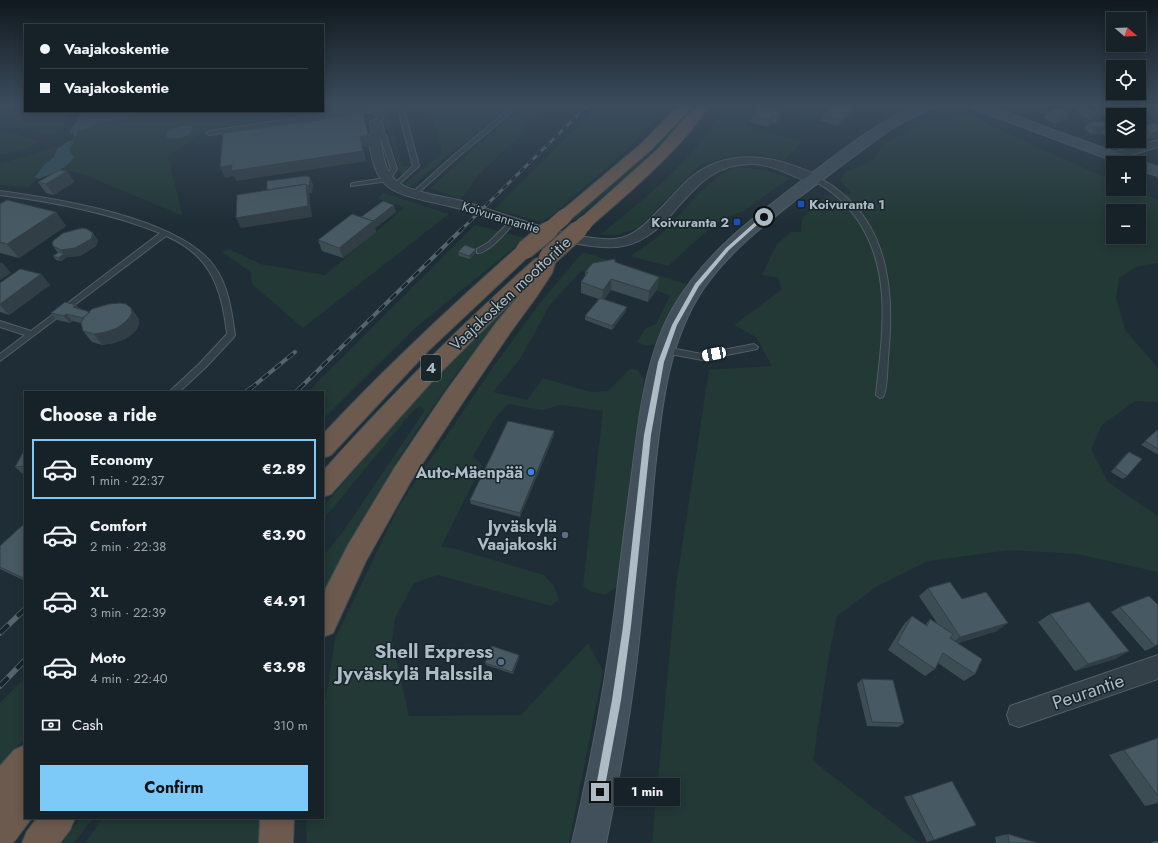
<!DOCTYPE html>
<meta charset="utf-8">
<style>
:root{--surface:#172228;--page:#242f34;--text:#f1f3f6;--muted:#9ea4a8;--line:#363f45;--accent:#7dcaf8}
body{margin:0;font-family:Jost,sans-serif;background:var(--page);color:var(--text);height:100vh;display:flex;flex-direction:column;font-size:15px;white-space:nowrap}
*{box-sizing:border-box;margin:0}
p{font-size:13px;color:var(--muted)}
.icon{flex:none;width:22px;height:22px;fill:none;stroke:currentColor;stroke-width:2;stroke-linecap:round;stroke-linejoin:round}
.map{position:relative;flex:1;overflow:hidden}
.drawer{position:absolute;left:24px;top:391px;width:300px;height:428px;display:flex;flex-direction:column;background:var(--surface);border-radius:0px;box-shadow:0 2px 10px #0003,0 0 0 1px var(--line)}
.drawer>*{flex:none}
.hud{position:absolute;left:24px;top:24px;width:300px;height:88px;border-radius:0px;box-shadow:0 2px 10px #0003,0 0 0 1px var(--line);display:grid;align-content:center;height:88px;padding:0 16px;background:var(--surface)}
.needle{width:26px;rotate:109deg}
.tools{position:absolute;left:1106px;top:12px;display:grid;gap:8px}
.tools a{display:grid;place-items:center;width:40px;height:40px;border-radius:0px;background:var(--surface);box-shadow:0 2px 10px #0003,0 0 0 1px var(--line);font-size:20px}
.end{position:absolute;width:18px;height:18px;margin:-9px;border:5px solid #acbbc4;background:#111;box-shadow:0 0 0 2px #111}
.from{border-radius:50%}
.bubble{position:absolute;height:28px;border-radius:0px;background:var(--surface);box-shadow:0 2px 10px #0003,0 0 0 1px var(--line);font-size:13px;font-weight:700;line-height:28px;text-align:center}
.car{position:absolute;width:12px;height:24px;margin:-12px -6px;border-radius:5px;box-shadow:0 0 3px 1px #0007;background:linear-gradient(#fff 24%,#345 0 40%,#fff 0 76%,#345 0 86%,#fff 0)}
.hud b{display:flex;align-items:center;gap:14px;height:38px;font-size:15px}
.hud b+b{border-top:1px solid var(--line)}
.hud i{width:10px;height:10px;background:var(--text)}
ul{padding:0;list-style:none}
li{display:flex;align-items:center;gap:12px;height:60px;margin:0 8px 6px;padding:0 8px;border:2px solid transparent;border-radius:0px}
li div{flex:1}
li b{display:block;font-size:15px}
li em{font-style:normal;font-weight:700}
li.on{border-color:var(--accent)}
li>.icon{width:36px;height:36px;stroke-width:1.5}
h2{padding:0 16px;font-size:18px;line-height:48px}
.pay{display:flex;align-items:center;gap:10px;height:44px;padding:0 16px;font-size:15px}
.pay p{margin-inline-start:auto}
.action{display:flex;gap:8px;margin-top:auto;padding:8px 16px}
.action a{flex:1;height:46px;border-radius:0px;background:var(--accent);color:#111;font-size:16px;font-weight:700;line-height:46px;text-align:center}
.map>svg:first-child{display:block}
</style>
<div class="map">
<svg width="1158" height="843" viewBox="0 0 1158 843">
<rect width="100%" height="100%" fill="#1f2e36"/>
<!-- green -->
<path fill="#223935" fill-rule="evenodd" d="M0 105H25V111H71C66 119 59 134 49 135L0 124Z
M323 105H372L207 130 177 150 168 158 183 216 83 174 67 171H57L71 161 69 148 73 144 74 141H69L75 135 76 132 92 127 100 122 101 111H323Z
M428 105H513L451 153 416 183 406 187 405 183 440 155 441 146Z
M527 105H550L524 126 525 131 479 174 461 199 430 188 499 127Z
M599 105H669L630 147 555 213 541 222 495 209Z
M693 105H697C661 148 618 183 575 220L572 218C614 183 659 149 693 105Z
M726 105H829L809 121 761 108 745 126 801 142 785 160 756 153 727 157 700 165 638 228 617 235 601 234C646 198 698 156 726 105Z
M857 105H907L891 116Z
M393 108H394L387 110 403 167 411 166 403 174H401L382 111Z
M953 114 977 117 989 125 1113 181V189H1132L1158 200V263L1136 267 1119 278 1116 298 1125 330 1158 368V402L1135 401 1102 425 1091 449 1108 482 1158 516V572L1077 554 1010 550 928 561 876 587 837 616 829 655 813 761 919 843H652L676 586 709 370 772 366 756 337 734 325 781 290 779 278 762 275 777 244 791 232H801L802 218 826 196 851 193 840 181 845 172 870 162 885 143 932 118 949 121ZM1113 211H1139V237H1113Z
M0 131 46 142 37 143 28 148 0 155Z
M55 147 57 149 54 157 45 164 36 178 38 179 28 187 0 185V164Z
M735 167C755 168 772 171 790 178L742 212C716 218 688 249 668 266L630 256C645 247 659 237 671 224 691 202 708 180 735 167Z
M383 193 449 214 303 328 253 285 251 279 252 273 222 252 229 249 260 264 325 275 405 207 378 199Z
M475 225 526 238 415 328 323 419V392H308Z
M583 252 686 284 657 344 646 346 637 342 645 329 656 324 670 296 656 290 581 271 550 305 520 359 493 392 527 400 543 378 591 392 608 391 630 369 638 370 644 379 618 586 605 595 590 591 583 586 603 411 561 405 542 410 508 404 494 420 473 456 482 465 441 547 452 548 544 575 554 586 559 599 551 606 438 575 414 583 395 618 392 641 409 716 521 715 588 643 603 671 569 843H307L306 829 307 818H323V716L335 639 399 506 491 370 540 303Z
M529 282C523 291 517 301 510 310 493 331 473 351 457 373 406 442 361 517 323 594V556L342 533 425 410 420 406 412 412 323 520V507L390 428 461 351Z
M25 677V739L0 766V703Z
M80 818H93L74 843H62Z
M103 818H262L260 843H85Z"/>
<!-- water -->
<path fill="#314d5b" d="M83 111H148L117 120 100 122 86 129 71 133 70 131Z
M182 126H192L193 130C188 138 174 141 166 137L168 131Z
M69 141H74L69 150 74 157C67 169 51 174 38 179L35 177 45 164 54 157 57 149Z"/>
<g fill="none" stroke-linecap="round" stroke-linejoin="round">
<!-- stream -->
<path stroke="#314d5b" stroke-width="3" d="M75 135 76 132"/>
<defs>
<path id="lane" d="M399 105 404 109 419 166 395 188 393 187V185L413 166 398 110 395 108 380 110 383 119 376 124 373 122 377 119 375 111 209 135 206 133 209 131 377 106Z
M514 105H520L458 157 417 194H413V192L454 155Z
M378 129 386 135 397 169 389 181 351 186V184L353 183 385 178 391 169 380 136 375 131Z
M812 178C820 177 832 185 839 191 891 231 894 298 888 358 887 369 888 388 883 397L880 398 876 395C882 337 893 274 859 222 847 203 832 190 812 180Z
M0 191C58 199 178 217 214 266 228 284 232 313 235 335L234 337 206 367 179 392H169L200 363 227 334C222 289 211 255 166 236L0 361V354L25 335 0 327V321L31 331 160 233C109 213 55 202 0 195Z
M513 219 515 220V222C507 231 488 254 477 253V249L489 242 511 220Z
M754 344 758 347 757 349 702 360 665 353 661 350 665 347 702 354Z"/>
<path id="street" d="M376 119 382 122 384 131 380 137C383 153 384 173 399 183 413 193 448 197 466 202 503 213 585 246 621 238 634 235 646 224 655 214 667 203 677 190 689 179 716 156 749 153 782 162 791 165 815 172 820 179L818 182 814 183C793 178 776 165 754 164 687 161 678 236 623 246 579 254 501 220 457 208 439 203 404 198 390 188 374 177 371 155 368 137L372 131 370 122Z
M1158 140V147L1114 160 1110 159 1108 156 1110 153Z
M1158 655V679L1019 727 1010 724 1007 715 1010 706Z"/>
<path id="secondary" d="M917 105H935L934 108 913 117 890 130C859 152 829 175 798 198 764 225 729 252 704 288 666 344 661 414 654 479 650 527 646 574 641 621 634 696 621 770 606 843H572C591 762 606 681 616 599 621 557 626 515 632 473 639 417 645 356 674 306 706 252 755 216 804 179 840 152 876 123 917 105Z
M970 105H989L1056 131 1158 167V176L1139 170V163H1119L971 108Z"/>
<path id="highway" d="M679 105H689L691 108 651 150 571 219 565 221 559 219 557 216 559 213 641 144Z
M697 105H710C678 152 633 189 591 226L585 228 579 226 577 223 579 220 658 149Z
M525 245 531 246 534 250 531 254 428 351 331 455 323 458V434C385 368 451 306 519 246Z
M548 252 554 253 557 257 552 273 537 296 510 333 463 402 411 481 366 561 333 633 323 637V594L348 545 395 467 447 390 496 323 524 289 436 377 331 494 323 497V471C390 396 460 326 535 259L539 258 542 253Z
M25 745V818H32L13 843H0V766L14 750Z
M37 818H75L70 830 60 843H22L27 831Z
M260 818H294L293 843H259Z"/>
</defs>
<!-- lane casing -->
<use href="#lane" stroke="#505e65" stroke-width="2"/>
<!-- street casing -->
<use href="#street" stroke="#505e65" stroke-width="2"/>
<!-- secondary casing -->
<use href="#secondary" stroke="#505e65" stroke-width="2"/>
<!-- highway casing -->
<use href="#highway" stroke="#3d4b51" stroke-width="2"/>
<!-- lane -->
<use href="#lane" fill="#334047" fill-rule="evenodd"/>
<!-- street -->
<use href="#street" fill="#334047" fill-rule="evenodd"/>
<!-- secondary -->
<use href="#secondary" fill="#41505a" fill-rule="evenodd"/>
<!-- highway -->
<use href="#highway" fill="#6d5a4f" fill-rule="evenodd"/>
<defs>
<path id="rail-far3" d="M460 231 588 105"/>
<path id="rail-far2" d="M250 389 295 352
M299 389 461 230"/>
<path id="rail-far1" d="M246 392 251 388
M296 392 300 388"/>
<path id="rail" d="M0 633 25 609
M0 686 25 660"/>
</defs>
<!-- rail-far3 casing -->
<use href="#rail-far3" stroke="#54656e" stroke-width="3"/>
<!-- rail-far2 casing -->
<use href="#rail-far2" stroke="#54656e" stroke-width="4"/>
<!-- rail-far1 casing -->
<use href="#rail-far1" stroke="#54656e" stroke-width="4.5"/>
<!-- rail casing -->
<use href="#rail" stroke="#54656e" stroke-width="5.5"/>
<!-- rail-far3 -->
<use href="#rail-far3" stroke="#18252b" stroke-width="2" stroke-dasharray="6" stroke-linecap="butt"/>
<!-- rail-far2 -->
<use href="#rail-far2" stroke="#18252b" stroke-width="2.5" stroke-dasharray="8" stroke-linecap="butt"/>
<!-- rail-far1 -->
<use href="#rail-far1" stroke="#18252b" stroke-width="3" stroke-dasharray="10" stroke-linecap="butt"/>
<!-- rail -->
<use href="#rail" stroke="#18252b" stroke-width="4" stroke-dasharray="12" stroke-linecap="butt"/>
<defs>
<path id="highway-bridge-far1" d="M548 231 565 216
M577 231 585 223"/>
<path id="highway-bridge" d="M525 250 549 230
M548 257 578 230"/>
</defs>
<!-- highway-bridge-far1 casing -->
<use href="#highway-bridge-far1" stroke="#3d4b51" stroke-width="16" stroke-linecap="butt"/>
<!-- highway-bridge casing -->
<use href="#highway-bridge" stroke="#3d4b51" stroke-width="20" stroke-linecap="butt"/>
<!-- highway-bridge-far1 -->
<use href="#highway-bridge-far1" stroke="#6d5a4f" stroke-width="15"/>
<!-- highway-bridge -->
<use href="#highway-bridge" stroke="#6d5a4f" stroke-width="18"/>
</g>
<!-- wall -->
<path fill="#3d4d54" d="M833 105H859L858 109 838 126 821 121 823 114Z
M1020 105H1031L1024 108Z
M1099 105H1124L1132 109 1134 106 1135 105H1155L1150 108 1148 109 1139 113 1132 110 1130 113 1125 114 1117 110 1113 116 1106 118 1095 112Z
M1078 108 1099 114 1096 118 1089 120 1076 111Z
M780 111 779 113 781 114 779 121 775 124 772 123 767 127 750 122 752 115Z
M1048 112 1066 120 1055 124 1044 118Z
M1113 122V140L1101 133 1091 134 1084 129 1088 123H1104Z
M1158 125V136L1147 140 1139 136V128L1140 127Z
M1115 141H1135L1132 146 1124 147Z
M67 171 74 182 54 195 46 193 38 182Z
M0 204 56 212 66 226 19 258 0 253Z
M396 212 375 228 376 232 343 258 322 251 318 240 361 217Z
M98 240 96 246 80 256 67 257 61 261 56 260 53 256 58 253 53 246Z
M476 249V252L470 259 459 256 458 252Z
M615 262 658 288 648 302 611 290 604 299 626 311 612 330 585 320V316L599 299 581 293V282L585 276V272Z
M41 274 50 285 9 315 0 312V283Z
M76 305 80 309 90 312 139 319V324L137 329 132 334 125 339 114 343 102 345 92 342 83 331 81 323 72 321 70 323 57 320 51 313Z
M1157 430 1158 431V453L1157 454 1141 445Z
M554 435 520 517 471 504 470 500Z
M25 449V473L23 474 15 467Z
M1129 452 1127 476 1123 479 1111 472 1125 455Z
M25 523V581L0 569V546Z
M928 588 962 599 997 631 958 643 975 674 964 681 938 663 935 669 925 676 888 650 904 624 912 616 925 625 930 619 937 623 919 596Z
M1120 607 1158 645 1145 651 1111 612Z
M1050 614 1129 651 1115 659 1075 671 1038 622Z
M519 655V658L513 674 486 665 485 663Z
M862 679 904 723 898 727 867 726 857 684Z
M1158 738V803L1145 806 1109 755Z
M911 795 934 840 927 842 904 797Z
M1008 834 1037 843H996L995 837Z
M1155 841H1158V843H1151Z"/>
<!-- shaded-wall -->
<path fill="#323e45" d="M857 105H859L858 109 838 126 841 120Z
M1025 105H1031L1024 108Z
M1151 106 1148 109 1139 113 1142 109Z
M1117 109 1114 115H1113V116L1106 118 1110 111Z
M1132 109 1130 113 1125 114 1128 110Z
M780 111 778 116 781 114 779 121 775 124 777 113Z
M1070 113 1066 120 1055 124 1059 117Z
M363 114 371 146 363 147 366 161 236 181 234 176 225 178 220 167 360 137Z
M1099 114 1096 118 1089 120 1091 116Z
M773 116 772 123 767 127 769 120Z
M1106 126 1101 133 1091 134 1095 127Z
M1158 131V136L1147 140 1152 133Z
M1129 141H1135L1132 146 1124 147Z
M67 171 74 182 54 195 46 184Z
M310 177 313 184 312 193H309L312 217 241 228 236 218 270 200Z
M394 205 396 212 375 228 376 232 343 258 339 248Z
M56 212 66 226 19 258 7 244Z
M93 233 98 240 96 246 80 256 67 257 61 261 58 258 64 254 61 250Z
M476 249V252L470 259 469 256Z
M2 262 11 273 0 280V263Z
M41 274 50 285 9 315 0 305V304Z
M659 277 658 288 648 302 649 291Z
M611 279V290L602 300 603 290Z
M76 305 82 312 73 307Z
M627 307 626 311 612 330V326Z
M131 308 139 319V324L137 329 132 334 125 339 114 343 102 345 94 334Z
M66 314 72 321 70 323 64 316Z
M554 431V435L520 517V513Z
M1008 623 997 631 950 645 960 637Z
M1129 651 1115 659 1075 671 1088 664Z
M519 655V658L513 674 512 672Z"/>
<!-- building -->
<path fill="#475962" stroke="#323e45" d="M833 105H857L841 120 823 114Z
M1100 105H1110L1117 109 1110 111Z
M1115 105H1124L1132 109 1128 110Z
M1135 105H1149L1151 106 1142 109 1134 106Z
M763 106 780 111 777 113 781 114 777 117 773 116 769 120 752 115Z
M1083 106 1099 114 1091 116 1078 108Z
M1059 108 1070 113 1059 117 1048 112Z
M363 114 368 135 360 137 363 151 231 171 232 165 220 167 223 133Z
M1100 121 1104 123 1113 122V130L1106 126 1095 127 1088 123Z
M1154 123 1158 125V131L1152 133 1140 127Z
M59 170 67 171 46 184 38 182Z
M306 176 310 177 309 186H307L306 184 267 190V181Z
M306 184 308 206 236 218 237 195Z
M7 200 56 212 7 244 0 242V204Z
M383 201 394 205 373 221 361 217Z
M352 214 373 221 339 248 318 240Z
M82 228 87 229 93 233 91 239 75 248 61 250 53 246 52 243 54 240 63 233Z
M465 245 476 249 469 256 458 252Z
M59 252 64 254 58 258 53 256Z
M615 259V262L659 277 649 291 611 279 603 290 581 282 588 272H585L593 263Z
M20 269 41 274 0 304V283Z
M600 298 627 307 612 326 585 316Z
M65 302 76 305 73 307 90 312 85 316 83 318 66 314 64 316 51 313Z
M120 303 126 304 131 308 132 313 129 318 124 323 117 328 106 332 94 334 83 331 81 323 85 316 92 309 109 304Z
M508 421 554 431 520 513 470 500Z
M1157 430 1158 431V449L1145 441Z
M25 449V466L15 467Z
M1129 452 1142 459 1127 476 1115 468Z
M25 523V579L0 567V546Z
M950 582 962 599 986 592 1008 623 960 637 928 588Z
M1149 596 1158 605V644L1155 646 1120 607Z
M1089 602 1129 651 1088 664 1050 614Z
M912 616 927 626 930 619 953 634 950 638 982 659 975 674 943 653 935 669 897 643Z
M492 646 519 655 512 672 485 663Z
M862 679 893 680 904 723 872 722Z
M1158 738V796L1124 750Z
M952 781 976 825 934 840 911 795Z
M1008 834 1037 843H1009Z"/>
<!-- sky -->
<linearGradient id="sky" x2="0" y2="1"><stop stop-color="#11191e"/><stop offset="0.47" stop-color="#3c4c5d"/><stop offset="1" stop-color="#3c4c5d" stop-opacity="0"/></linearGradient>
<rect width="1158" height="223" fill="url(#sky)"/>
<!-- route -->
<path fill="#acbbc4" d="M762 216 766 217 729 250 699 286 677 325 664 362 651 435 631 626 621 700 604 792 603 796 600 797 596 796 595 792 612 700 623 626 644 435 658 362 672 325 695 284 726 248Z"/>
<!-- markers -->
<g fill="#1a4fb4" stroke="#18252b" stroke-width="1.5">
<rect x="797" y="200" width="8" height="8" rx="2"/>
<rect x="733" y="218" width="8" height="8" rx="2"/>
</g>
<circle fill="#3f7fe0" stroke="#18252b" stroke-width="1.5" cx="531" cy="472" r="4"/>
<g fill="#5c6f8a" stroke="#18252b" stroke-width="1.5">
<circle cx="565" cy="535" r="4"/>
<circle cx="501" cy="662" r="4"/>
</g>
<g text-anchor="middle" stroke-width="3" stroke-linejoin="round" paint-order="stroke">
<!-- far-poi labels -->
<g font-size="13" font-weight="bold" fill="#acbbc4" stroke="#18252b" text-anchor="start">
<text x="809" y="209">Koivuranta 1</text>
<text x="729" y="227" text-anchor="end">Koivuranta 2</text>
</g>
<!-- far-street labels -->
<g font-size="13" fill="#acbbc4" stroke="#18252b">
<text transform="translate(501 217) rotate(17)" y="5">Koivurannantie</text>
</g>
<!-- shield labels -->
<rect fill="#18252b" stroke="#808e96" stroke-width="1" x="421" y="355" width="20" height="26" rx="3"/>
<g font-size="15" font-weight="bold" fill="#acbbc4">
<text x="431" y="373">4</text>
</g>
<!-- street labels -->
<g font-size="16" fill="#acbbc4" stroke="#18252b">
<text transform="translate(510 293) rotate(-43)" y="6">Vaajakosken moottoritie</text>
</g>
<!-- poi labels -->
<g font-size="16" font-weight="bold" fill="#acbbc4" stroke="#18252b" text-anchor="end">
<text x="523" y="478">Auto-Mäenpää</text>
<text x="557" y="532">Jyväskylä<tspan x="557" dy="18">Vaajakoski</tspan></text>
</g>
<!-- near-poi labels -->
<g font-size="19" font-weight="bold" fill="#acbbc4" stroke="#18252b" text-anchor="end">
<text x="493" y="658">Shell Express<tspan x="493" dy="22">Jyväskylä Halssila</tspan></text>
</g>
<!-- near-street labels -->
<g font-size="19" fill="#acbbc4" stroke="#18252b">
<text transform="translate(1088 691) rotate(-19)" y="7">Peurantie</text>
</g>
</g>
</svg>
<div class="tools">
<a><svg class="needle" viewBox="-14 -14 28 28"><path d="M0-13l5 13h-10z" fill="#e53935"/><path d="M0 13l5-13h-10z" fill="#9ea4a8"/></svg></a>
<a><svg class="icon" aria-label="locate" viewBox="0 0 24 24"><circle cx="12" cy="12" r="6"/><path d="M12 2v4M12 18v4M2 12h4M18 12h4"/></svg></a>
<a><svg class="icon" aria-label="layers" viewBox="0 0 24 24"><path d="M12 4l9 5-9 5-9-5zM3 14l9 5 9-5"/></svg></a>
<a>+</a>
<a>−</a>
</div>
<i class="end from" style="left:764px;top:217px"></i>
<i class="end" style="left:600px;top:792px"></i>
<div class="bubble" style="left:614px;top:778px;width:66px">1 min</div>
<i class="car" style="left:714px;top:354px;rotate:259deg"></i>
<div class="hud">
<b><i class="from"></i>Vaajakoskentie</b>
<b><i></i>Vaajakoskentie</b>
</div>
<section class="drawer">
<h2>Choose a ride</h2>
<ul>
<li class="on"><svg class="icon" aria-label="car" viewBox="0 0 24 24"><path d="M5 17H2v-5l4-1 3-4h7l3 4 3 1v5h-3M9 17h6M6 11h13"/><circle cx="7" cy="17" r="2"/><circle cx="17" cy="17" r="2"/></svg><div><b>Economy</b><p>1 min · 22:37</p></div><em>€2.89</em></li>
<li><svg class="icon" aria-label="car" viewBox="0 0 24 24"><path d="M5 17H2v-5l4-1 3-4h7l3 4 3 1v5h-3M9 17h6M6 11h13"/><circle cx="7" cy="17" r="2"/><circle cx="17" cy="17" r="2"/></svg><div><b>Comfort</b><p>2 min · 22:38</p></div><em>€3.90</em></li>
<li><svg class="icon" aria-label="car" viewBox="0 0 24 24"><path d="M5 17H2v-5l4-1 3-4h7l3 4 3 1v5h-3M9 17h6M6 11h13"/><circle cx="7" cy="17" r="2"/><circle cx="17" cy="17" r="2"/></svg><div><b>XL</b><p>3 min · 22:39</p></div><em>€4.91</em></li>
<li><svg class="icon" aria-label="car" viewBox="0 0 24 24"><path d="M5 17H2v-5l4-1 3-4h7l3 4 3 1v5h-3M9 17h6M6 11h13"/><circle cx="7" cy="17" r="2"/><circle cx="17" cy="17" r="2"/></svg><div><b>Moto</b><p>4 min · 22:40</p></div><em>€3.98</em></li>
</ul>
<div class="pay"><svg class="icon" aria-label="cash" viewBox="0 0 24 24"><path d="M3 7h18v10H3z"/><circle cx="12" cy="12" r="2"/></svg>Cash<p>310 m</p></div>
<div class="action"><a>Confirm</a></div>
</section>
</div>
